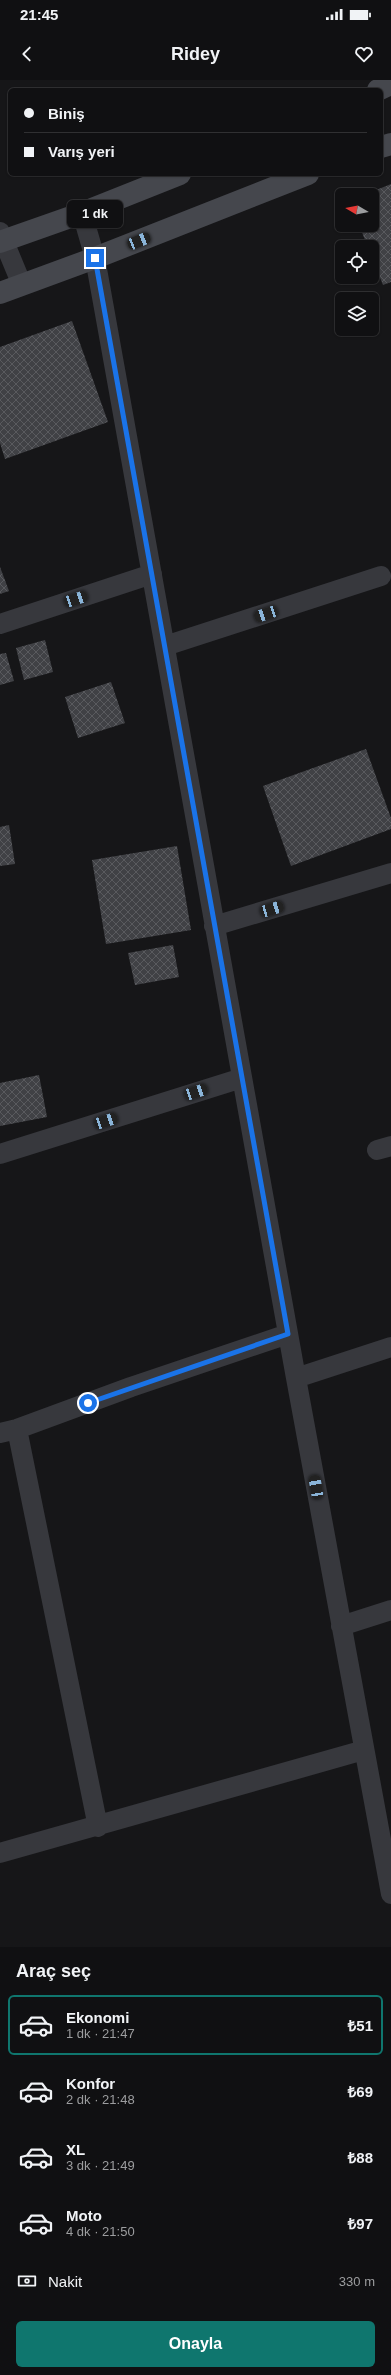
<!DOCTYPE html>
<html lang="tr">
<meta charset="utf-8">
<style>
:root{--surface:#101012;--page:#19191b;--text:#f1f3f6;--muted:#9c9d9f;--line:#303032;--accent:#0f766e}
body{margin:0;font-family:Arial,sans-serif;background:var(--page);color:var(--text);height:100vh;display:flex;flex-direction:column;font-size:15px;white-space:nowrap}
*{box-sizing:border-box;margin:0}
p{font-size:13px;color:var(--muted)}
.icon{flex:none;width:22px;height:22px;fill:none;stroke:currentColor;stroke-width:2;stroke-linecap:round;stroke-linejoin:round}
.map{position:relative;height:1867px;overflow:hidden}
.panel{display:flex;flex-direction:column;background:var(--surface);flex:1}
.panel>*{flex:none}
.hud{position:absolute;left:8px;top:8px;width:375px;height:88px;border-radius:6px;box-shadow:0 1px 3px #0004,0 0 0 1px var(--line);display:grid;align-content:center;height:88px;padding:0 16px;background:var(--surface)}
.needle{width:26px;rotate:280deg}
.fabs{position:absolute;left:335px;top:108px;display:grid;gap:8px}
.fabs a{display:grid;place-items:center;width:44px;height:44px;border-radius:6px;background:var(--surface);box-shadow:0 1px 3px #0004,0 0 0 1px var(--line);font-size:20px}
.end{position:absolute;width:18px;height:18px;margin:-9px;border:5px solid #1a73e8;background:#fff;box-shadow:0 0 0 2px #fff}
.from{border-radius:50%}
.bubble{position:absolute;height:28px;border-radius:6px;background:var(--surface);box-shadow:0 1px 3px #0004,0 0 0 1px var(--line);font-size:13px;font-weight:800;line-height:28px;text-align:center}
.car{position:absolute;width:12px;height:24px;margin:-12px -6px;border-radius:5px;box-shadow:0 0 3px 1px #0007;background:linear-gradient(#222 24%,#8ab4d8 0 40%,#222 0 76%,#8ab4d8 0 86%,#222 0)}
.hud b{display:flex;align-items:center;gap:14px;height:38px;font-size:15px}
.hud b+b{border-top:1px solid var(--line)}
.hud i{width:10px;height:10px;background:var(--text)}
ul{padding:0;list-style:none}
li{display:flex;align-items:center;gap:12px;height:60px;margin:0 8px 6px;padding:0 8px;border:2px solid transparent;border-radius:6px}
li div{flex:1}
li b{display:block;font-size:15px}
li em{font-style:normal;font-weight:800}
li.current{border-color:var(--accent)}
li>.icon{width:36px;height:36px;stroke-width:1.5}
h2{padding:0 16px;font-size:18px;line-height:48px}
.pay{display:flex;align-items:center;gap:10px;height:44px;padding:0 16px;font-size:15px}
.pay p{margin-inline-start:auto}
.cta{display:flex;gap:8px;margin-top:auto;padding:8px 16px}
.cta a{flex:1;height:46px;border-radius:6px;background:var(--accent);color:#fff;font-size:16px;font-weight:800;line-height:46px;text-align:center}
.status{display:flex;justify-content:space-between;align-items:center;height:28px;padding:0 20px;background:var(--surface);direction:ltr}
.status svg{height:11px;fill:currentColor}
header{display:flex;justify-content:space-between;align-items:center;height:52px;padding:0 16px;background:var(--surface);font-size:18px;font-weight:800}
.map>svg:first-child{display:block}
</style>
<div class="status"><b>21:45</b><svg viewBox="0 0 49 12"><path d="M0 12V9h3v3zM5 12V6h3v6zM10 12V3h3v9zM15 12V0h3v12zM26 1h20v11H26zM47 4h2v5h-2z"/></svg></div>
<header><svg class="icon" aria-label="back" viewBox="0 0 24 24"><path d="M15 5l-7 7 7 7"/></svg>Ridey<svg class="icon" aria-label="heart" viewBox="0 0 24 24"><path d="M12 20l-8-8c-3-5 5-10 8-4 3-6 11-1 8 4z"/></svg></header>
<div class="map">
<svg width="391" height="1867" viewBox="0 0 391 1867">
<defs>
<pattern id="building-cross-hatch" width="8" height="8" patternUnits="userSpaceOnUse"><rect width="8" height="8" fill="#404145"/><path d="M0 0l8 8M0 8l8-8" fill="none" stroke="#595a5e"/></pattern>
</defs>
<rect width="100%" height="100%" fill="#161618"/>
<!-- building -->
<path fill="url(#building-cross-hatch)" d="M391 104V202L383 205 372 178V167H368L359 145H372V115H364Z
M72 241 108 342 5 379 0 363V267Z
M0 487 9 511 0 514Z
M45 560 53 592 24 600 16 568Z
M6 573 14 601 0 605V574Z
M111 602 125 643 78 658 65 617Z
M366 669 391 738V749L291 786 263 706Z
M9 745 15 784 0 786V747Z
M177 766 191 850 106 864 92 780Z
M173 865 179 897 135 905 128 873Z
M39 995 47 1037 0 1046V1003Z"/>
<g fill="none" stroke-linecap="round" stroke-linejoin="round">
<!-- street -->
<path stroke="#37383d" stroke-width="20" d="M82 133 95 178 296 1298 391 1814
M0 152 22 205
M0 544 152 494
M165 566 381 496
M214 846 391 793
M377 1070 391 1066
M0 1074 242 998
M296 1298 391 1267
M17 1349 98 1747
M0 1353 17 1349 131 1307 288 1254
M341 1546 391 1530
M0 1773 364 1670"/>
<!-- secondary -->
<path stroke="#45474d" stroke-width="22" d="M378 10 391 4
M381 67 391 64
M0 162 82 133 180 94
M0 213 95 178 308 94"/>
</g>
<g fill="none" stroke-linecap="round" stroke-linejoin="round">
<!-- route -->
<path stroke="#1a73e8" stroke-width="5" d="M88 1323 288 1254 95 178"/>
</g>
</svg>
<div class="fabs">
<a><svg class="needle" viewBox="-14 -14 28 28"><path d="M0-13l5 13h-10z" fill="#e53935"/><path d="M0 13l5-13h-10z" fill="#9c9d9f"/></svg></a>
<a><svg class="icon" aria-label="locate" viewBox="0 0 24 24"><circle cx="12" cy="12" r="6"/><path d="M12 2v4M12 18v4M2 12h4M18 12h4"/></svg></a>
<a><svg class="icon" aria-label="layers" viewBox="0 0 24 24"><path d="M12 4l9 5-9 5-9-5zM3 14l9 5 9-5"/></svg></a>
</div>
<i class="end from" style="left:88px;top:1323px"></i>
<i class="end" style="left:95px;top:178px"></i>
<div class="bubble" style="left:67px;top:120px;width:56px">1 dk</div>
<i class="car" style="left:139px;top:161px;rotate:68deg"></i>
<i class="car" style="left:76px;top:519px;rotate:72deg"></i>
<i class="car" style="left:266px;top:534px;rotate:252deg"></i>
<i class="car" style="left:272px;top:829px;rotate:74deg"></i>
<i class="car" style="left:196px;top:1012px;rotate:72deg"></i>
<i class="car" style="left:106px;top:1041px;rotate:72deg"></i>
<i class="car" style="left:316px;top:1407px;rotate:350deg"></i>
<div class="hud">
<b><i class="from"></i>Biniş</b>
<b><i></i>Varış yeri</b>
</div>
</div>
<section class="panel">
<h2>Araç seç</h2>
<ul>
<li class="current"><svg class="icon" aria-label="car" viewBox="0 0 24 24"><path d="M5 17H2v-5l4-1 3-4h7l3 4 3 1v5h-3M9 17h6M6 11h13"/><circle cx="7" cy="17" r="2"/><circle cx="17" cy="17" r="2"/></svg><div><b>Ekonomi</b><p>1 dk · 21:47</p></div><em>₺51</em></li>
<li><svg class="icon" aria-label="car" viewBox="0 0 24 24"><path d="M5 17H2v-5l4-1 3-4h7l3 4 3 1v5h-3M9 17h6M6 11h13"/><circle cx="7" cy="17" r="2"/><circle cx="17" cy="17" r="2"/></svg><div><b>Konfor</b><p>2 dk · 21:48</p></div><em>₺69</em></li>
<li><svg class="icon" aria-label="car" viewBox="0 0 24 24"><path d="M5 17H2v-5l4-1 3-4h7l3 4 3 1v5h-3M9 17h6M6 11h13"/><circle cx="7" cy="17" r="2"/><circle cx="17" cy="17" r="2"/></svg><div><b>XL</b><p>3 dk · 21:49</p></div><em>₺88</em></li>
<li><svg class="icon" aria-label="car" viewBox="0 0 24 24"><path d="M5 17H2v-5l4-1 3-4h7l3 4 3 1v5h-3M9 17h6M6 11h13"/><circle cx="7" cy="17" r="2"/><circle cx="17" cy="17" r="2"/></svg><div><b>Moto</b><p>4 dk · 21:50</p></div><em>₺97</em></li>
</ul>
<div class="pay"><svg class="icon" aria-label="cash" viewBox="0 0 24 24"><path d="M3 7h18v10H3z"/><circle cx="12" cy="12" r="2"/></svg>Nakit<p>330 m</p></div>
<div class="cta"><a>Onayla</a></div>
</section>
